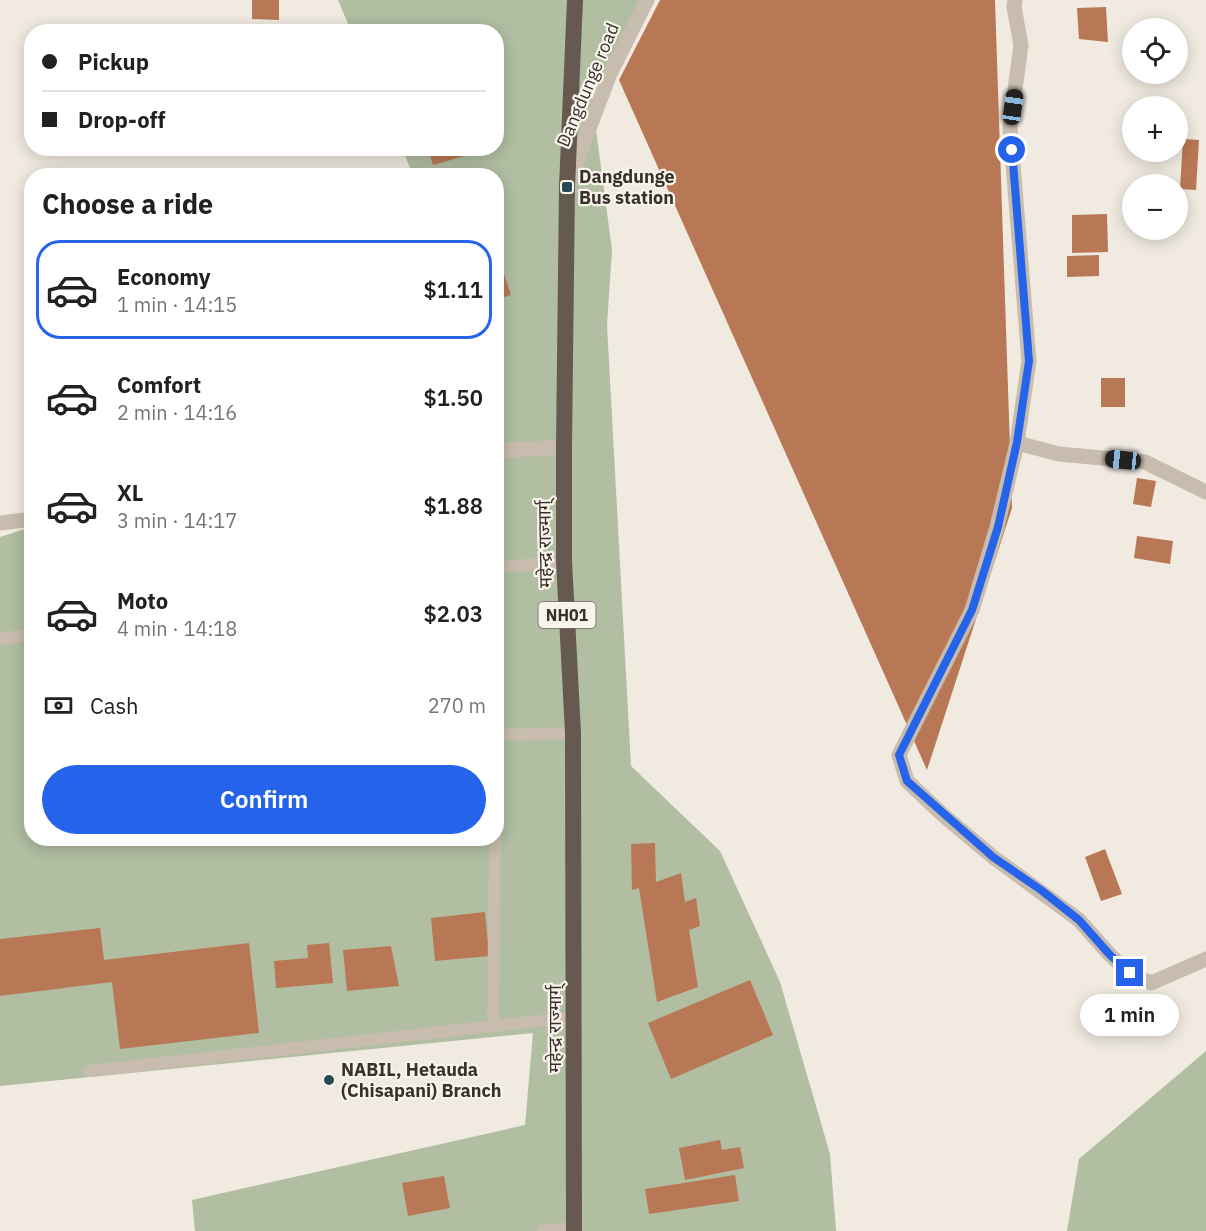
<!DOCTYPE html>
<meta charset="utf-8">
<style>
:root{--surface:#fff;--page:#f2f2f2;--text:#202124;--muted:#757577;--line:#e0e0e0;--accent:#2563eb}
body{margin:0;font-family:"IBM Plex Sans","Noto Sans Devanagari",sans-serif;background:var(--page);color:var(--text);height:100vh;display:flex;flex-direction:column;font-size:22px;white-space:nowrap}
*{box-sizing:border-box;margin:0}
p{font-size:20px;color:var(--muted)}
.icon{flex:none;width:33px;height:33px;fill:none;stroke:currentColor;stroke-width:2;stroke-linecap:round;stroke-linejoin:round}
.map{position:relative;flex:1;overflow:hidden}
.panel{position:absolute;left:24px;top:168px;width:480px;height:678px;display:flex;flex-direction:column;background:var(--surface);border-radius:24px;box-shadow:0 3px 15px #0003}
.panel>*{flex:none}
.guide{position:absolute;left:24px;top:24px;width:480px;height:132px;border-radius:24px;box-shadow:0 3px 15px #0003;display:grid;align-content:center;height:132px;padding:0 18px;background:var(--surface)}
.buttons{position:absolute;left:1122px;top:18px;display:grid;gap:12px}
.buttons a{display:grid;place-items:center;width:66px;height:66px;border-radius:50%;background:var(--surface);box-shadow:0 3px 15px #0003;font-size:30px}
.end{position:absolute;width:27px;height:27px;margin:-14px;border:8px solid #2563eb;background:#fff;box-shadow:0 0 0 3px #fff}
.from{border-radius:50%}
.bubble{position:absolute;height:42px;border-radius:21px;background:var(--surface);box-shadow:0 3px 15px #0003;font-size:20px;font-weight:600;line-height:42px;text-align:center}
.car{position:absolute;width:18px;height:36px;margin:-18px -9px;border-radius:8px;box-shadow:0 0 4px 2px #0007;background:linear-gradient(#222 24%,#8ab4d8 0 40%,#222 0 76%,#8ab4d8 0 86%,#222 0)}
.guide b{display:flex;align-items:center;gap:21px;height:57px;font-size:22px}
.guide b+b{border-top:2px solid var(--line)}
.guide i{width:15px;height:15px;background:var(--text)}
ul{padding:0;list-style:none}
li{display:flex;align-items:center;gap:18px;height:99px;margin:0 12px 9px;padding:0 6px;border:3px solid transparent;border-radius:24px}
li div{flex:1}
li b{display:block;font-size:22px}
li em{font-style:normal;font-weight:600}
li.on{border-color:var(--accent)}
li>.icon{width:54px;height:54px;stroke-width:1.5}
h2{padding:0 18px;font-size:27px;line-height:72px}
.pay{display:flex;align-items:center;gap:15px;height:66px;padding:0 18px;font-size:22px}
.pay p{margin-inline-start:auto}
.primary-button{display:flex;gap:12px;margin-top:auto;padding:12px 18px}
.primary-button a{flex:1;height:69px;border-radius:36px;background:var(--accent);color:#fff;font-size:24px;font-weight:600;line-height:69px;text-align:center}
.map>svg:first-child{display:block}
</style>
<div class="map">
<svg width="1206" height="1231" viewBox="0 0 1206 1231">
<rect width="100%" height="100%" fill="#f0eae0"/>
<!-- green -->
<path fill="#b1bea1" d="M338 0H641L609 76 589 77 612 250 607 325 631 766 720 851 780 982 830 1154 836 1231H195L192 1200 525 1125 533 1033 0 1086V537L31 527 32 838H496V176L413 175 402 149 496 148V32L351 31Z
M1206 1051V1231H1067L1079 1159Z"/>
<!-- building -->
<path fill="#b97855" d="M252 0H279V20L252 19Z
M660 0H995L1012 508 927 770 619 80Z
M1106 7 1108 42 1079 39 1077 8Z
M1183 139 1199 140 1196 190 1180 189Z
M428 148H489V149L433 165Z
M1107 214 1108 252 1072 253V215Z
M1099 255V276L1067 277V256Z
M502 268 511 295 496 300V269Z
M1101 378H1125V407H1101Z
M1137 478 1156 481 1151 507 1133 504Z
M1137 536 1173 541 1170 564 1134 558Z
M655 843 656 882 681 873 685 902 696 898 700 926 689 930 698 987 657 1002 639 888 632 890 631 844Z
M1105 849 1122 894 1101 901 1085 857Z
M485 912 489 956 435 961 431 918Z
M100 928 104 960 249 943 259 1033 120 1049 112 982 0 996V939Z
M329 943 333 983 276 988 274 961 308 958 307 945Z
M391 946 399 986 347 991 343 950Z
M750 980 773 1035 671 1079 648 1023Z
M720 1140 722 1150 740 1147 744 1168 685 1180 679 1148Z
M735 1175 739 1201 649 1214 645 1189Z
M444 1176 450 1208 408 1216 402 1183Z"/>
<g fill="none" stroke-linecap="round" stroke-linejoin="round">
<!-- service -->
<path stroke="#c7bcad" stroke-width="12" d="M496 568 564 561
M0 639 32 634
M496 735 573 733
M493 1026 495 838
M89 1071 575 1017
M543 1231 574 1227"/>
<!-- minor -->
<path stroke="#c7bcad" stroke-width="15" d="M1015 0 1014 7 1021 45 1010 127 1029 361 1017 443 997 527 972 610 899 755 907 781 943 815 993 857 1079 920 1110 955 1130 973 1151 983 1206 959
M570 179 609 76 647 0
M1017 443 1059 454 1145 462 1206 492
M496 451 564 447
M0 523 32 519"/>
<!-- trunk -->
<path stroke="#665a50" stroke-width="16" d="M574 1231 573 733 564 561V447L567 187 575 0"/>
</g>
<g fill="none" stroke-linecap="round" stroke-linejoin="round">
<!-- route -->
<path stroke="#2563eb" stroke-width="8" d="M1012 150 1029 361 1017 442 998 527 972 610 899 755 907 781 993 857 1041 890 1079 920 1110 955 1130 973"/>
</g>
<!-- markers -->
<g fill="#244b54" stroke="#f8f4ec" stroke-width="2">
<rect x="561" y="181" width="12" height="12" rx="3"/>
<circle cx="329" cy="1080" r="6"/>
</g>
<g text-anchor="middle" stroke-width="4.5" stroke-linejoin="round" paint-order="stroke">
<!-- shield labels -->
<rect fill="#f8f4ec" stroke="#716b65" stroke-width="1.5" x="538.5" y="602" width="57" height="26" rx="4.5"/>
<g font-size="16" font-weight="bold" fill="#37302b">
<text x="567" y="621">NH01</text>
</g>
<!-- street labels -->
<g font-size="18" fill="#37302b" stroke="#f8f4ec">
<text transform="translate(588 85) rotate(-67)" y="6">Dangdunge road</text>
<text transform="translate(545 544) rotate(-91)" y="6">महेन्द्र राज्मार्ग्</text>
<text transform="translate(555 1029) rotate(-90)" y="6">महेन्द्र राज्मार्ग्</text>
</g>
<!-- poi labels -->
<g font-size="18" font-weight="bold" fill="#37302b" stroke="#f8f4ec" text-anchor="start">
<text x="579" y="183">Dangdunge<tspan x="579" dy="21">Bus station</tspan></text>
<text x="341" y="1076">NABIL, Hetauda<tspan x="341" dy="21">(Chisapani) Branch</tspan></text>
</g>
</g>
</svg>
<div class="buttons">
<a><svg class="icon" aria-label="locate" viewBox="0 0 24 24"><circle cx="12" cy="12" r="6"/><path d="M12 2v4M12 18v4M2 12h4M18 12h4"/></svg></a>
<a>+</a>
<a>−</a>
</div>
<i class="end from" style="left:1012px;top:150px"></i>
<i class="end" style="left:1130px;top:973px"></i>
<div class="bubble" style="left:1080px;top:994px;width:99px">1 min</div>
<i class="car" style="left:1013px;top:107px;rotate:8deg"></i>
<i class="car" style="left:1123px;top:460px;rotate:276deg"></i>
<div class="guide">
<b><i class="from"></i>Pickup</b>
<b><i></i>Drop-off</b>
</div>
<section class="panel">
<h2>Choose a ride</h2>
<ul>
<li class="on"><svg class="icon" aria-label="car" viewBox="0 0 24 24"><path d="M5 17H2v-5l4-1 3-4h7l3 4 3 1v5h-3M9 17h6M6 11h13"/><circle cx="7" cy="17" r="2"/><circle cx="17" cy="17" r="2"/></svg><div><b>Economy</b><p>1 min · 14:15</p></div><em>$1.11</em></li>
<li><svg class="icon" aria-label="car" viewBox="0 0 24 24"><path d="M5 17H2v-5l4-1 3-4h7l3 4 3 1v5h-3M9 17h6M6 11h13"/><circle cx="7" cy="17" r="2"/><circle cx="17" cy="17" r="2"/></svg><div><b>Comfort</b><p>2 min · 14:16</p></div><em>$1.50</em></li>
<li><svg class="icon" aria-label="car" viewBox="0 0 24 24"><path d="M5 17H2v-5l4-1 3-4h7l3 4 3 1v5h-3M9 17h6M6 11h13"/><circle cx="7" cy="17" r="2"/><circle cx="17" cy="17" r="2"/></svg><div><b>XL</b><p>3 min · 14:17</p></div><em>$1.88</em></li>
<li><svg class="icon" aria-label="car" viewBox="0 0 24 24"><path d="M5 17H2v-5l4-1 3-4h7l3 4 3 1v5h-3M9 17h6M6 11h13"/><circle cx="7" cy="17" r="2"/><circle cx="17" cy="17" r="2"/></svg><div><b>Moto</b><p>4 min · 14:18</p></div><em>$2.03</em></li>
</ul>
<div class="pay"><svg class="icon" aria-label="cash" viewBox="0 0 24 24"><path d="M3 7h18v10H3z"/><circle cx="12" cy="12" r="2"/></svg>Cash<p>270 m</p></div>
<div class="primary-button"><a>Confirm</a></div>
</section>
</div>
